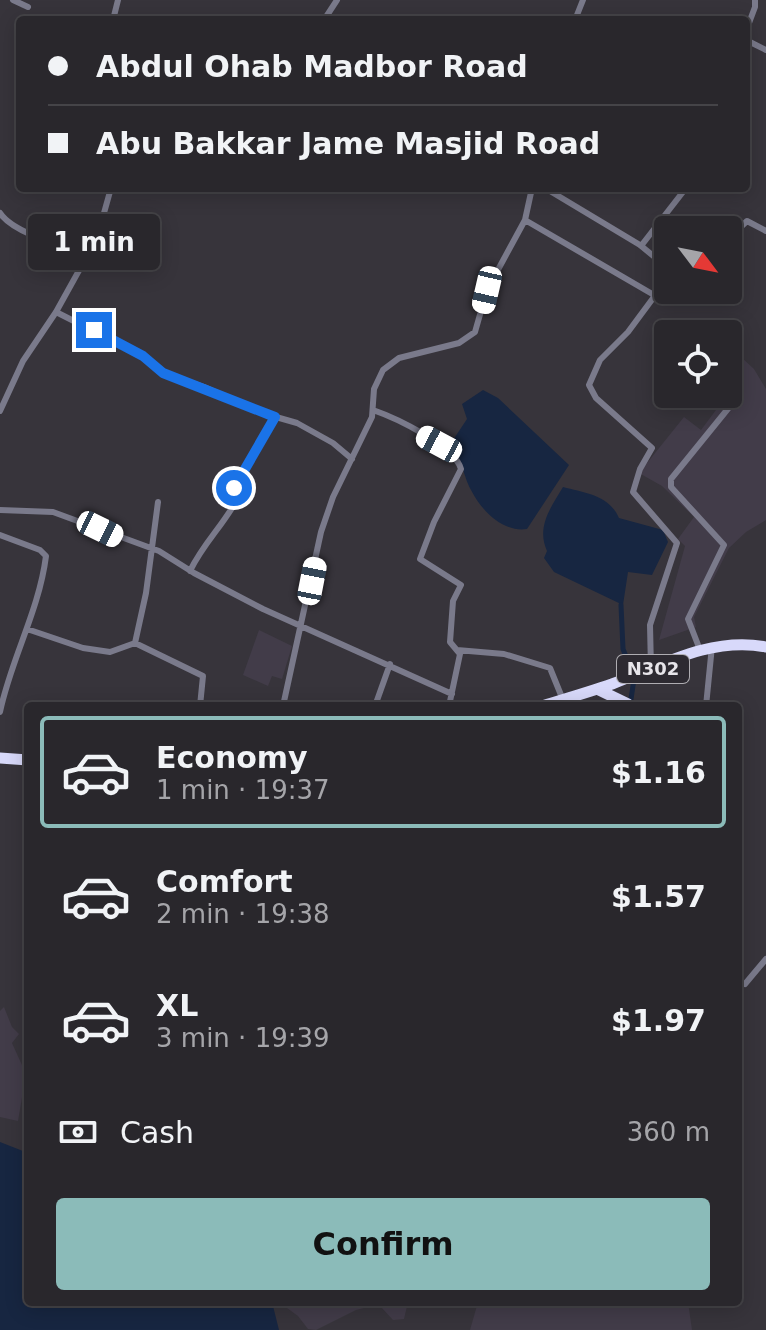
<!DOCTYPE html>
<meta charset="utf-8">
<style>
:root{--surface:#29272c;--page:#353338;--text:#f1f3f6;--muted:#a5a5a9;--line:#454448;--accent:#8bbbb9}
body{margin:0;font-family:"DejaVu Sans",sans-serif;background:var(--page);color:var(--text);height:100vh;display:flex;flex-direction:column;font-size:30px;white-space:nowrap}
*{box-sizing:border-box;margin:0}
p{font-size:26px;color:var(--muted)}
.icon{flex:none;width:44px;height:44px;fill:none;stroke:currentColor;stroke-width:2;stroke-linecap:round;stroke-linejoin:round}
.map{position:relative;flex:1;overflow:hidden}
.drawer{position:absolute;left:24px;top:702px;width:718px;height:604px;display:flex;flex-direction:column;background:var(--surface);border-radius:8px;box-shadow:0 4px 20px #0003,0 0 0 2px var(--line)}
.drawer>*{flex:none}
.banner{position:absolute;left:16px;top:16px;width:734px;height:176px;border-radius:8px;box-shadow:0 4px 20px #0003,0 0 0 2px var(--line);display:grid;align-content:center;height:176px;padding:0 32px;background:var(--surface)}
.needle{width:52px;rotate:122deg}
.tools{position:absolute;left:654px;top:216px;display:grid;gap:16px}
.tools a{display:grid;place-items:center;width:88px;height:88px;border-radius:8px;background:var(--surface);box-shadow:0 4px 20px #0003,0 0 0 2px var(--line);font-size:40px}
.end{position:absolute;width:36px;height:36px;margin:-18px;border:10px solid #1a73e8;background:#fff;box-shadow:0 0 0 4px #fff}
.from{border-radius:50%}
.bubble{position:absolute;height:56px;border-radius:8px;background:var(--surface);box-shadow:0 4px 20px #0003,0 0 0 2px var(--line);font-size:26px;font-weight:600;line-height:56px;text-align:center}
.car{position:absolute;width:24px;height:48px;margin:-24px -12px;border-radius:10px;box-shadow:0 0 6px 2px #0007;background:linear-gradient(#fff 24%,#345 0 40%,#fff 0 76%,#345 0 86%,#fff 0)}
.banner b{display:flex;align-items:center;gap:28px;height:76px;font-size:30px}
.banner b+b{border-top:2px solid var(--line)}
.banner i{width:20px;height:20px;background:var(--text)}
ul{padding:14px 0 0;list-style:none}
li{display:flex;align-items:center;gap:24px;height:112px;margin:0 16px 12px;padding:0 16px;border:4px solid transparent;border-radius:8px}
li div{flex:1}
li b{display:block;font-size:30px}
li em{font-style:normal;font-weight:600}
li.active{border-color:var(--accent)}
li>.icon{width:72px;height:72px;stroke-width:1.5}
.pay{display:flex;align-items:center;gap:20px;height:88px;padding:0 32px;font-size:30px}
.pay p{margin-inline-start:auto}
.primary-button{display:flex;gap:16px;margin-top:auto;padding:16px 32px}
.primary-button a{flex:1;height:92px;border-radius:8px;background:var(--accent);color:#111;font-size:32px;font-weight:600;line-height:92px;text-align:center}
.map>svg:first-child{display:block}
</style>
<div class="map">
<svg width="766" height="1330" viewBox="0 0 766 1330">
<rect width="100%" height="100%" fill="#37343b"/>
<!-- built -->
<path fill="#423c49" d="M728 345 754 369 766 389V520L746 532 729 548 694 617 696 627 659 640 685 546 678 539 694 517 662 486 639 473 684 417 701 430 728 394Z
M259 630 292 646 282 679 272 676 268 686 243 675Z
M4 1007 12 1027 19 1034 12 1043 26 1074 18 1121 0 1117V1011Z
M288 1302H408L404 1319 393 1320 381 1307 372 1306 356 1310 316 1330 308 1329 298 1316 287 1308Z
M478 1302H688L692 1330H470Z"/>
<!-- water -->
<path fill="#172641" d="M483 390 498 398 569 465 527 529C503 533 481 510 471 490 463 475 464 464 452 449L453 440 467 419 462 404Z
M563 487C585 493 609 495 619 518L663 530 668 542 652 575 628 572 623 605 554 572 544 558 547 551C536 527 551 507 563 487Z
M0 1142 28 1153V1302H272L279 1330H0Z"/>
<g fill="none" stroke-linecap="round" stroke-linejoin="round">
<!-- canal -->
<path stroke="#172641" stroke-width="5" d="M621 605 623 649 629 664
M630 706 634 679"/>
<!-- street -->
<path stroke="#7a7a8b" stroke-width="6" d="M13 0 28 7
M113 20 118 0
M324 20 337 0
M575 20 583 0
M746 31 755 7V0
M746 40 766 50
M545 188 640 245 668 268
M0 213C14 234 64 246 88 254
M525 220 654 295
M728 239 747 221 766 231
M641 246 686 188
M56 312 143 356 163 373 204 387 262 413 297 423 333 443 352 459
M373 410C396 418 455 446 461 469L434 522 420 559 461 585 453 601 450 642 460 654 449 706
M0 411 23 361 56 312 97 238 111 188
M0 510 53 512 159 551 194 573 263 609 452 694
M0 535 40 550 46 556C39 611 11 659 0 712
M190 571C204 542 224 525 239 496L234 488 275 417
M27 629 83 648 110 652 135 643 203 676 200 706
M135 643 146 593 158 502
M457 650 504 654 550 668 563 700
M700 650 688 619 724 545 671 487V479L731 405 733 396 728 389
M651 669 650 625 677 543 633 492 640 469 652 448 596 398 589 385 600 360 628 332 668 278
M283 706 321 532 333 497 372 417 374 389 383 370 399 358 459 343 475 332 487 290 525 220 532 188
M375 706 390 664
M706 706 712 646
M745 984 766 959"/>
<!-- highway -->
<path stroke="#d8d9fa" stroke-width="11" d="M597 689 628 704
M542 706C565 699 589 692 612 684 661 665 713 636 766 647
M0 758 28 760"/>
</g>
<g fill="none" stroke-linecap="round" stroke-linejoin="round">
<!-- route -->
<path stroke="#1a73e8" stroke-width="10" d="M94 330 143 356 163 373 275 417 234 488"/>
</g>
<g text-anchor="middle" stroke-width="7" stroke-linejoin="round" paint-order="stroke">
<!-- shield labels -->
<rect fill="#2d2a31" stroke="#afadb2" stroke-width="2" x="617" y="655" width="72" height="28" rx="6"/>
<g font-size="18" font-weight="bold" fill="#e7e5ea">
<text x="653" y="675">N302</text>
</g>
</g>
</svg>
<div class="tools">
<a><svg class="needle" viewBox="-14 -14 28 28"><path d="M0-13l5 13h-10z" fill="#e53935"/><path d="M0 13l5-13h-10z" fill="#a5a5a9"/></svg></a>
<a><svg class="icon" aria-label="locate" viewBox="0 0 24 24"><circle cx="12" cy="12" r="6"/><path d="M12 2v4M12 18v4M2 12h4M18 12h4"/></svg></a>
</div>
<i class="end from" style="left:234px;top:488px"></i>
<i class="end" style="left:94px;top:330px"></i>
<div class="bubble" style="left:28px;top:214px;width:132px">1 min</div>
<i class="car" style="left:487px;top:290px;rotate:193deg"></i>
<i class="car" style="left:439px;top:444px;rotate:298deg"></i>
<i class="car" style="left:100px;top:529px;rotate:116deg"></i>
<i class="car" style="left:312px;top:581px;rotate:11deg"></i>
<div class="banner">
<b><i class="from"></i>Abdul Ohab Madbor Road</b>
<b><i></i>Abu Bakkar Jame Masjid Road</b>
</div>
<section class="drawer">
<ul>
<li class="active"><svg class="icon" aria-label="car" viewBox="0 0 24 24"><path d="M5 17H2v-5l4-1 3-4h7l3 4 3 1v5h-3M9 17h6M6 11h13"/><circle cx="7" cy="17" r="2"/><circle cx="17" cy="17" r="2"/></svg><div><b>Economy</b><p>1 min · 19:37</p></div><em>$1.16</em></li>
<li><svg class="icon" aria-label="car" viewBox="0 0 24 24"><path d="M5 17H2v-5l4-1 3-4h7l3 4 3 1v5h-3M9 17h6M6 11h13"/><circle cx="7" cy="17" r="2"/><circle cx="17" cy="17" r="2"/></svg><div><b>Comfort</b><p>2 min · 19:38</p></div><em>$1.57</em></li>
<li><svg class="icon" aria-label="car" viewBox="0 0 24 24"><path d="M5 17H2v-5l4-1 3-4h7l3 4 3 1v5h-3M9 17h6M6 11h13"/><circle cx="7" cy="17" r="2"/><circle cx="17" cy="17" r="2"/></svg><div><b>XL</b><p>3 min · 19:39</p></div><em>$1.97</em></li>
</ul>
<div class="pay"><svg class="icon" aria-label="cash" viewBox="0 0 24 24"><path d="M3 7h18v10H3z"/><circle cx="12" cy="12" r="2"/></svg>Cash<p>360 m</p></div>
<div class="primary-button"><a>Confirm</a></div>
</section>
</div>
